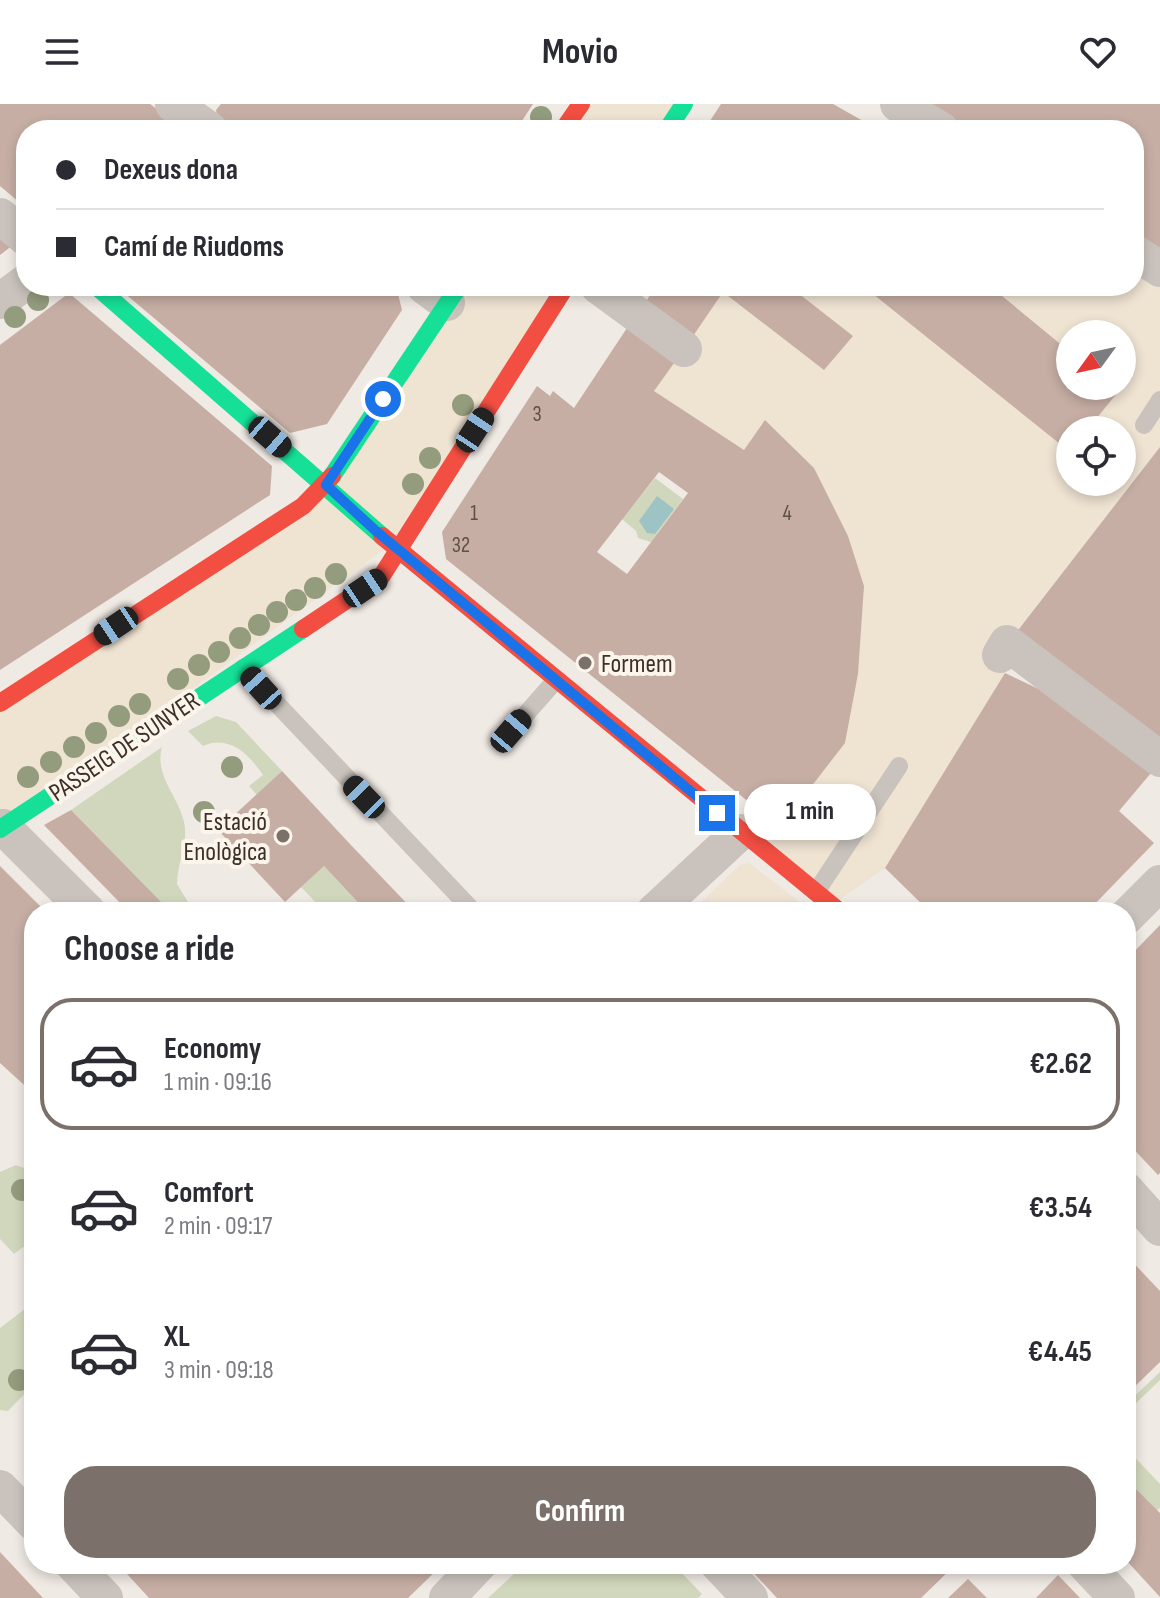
<!DOCTYPE html>
<meta charset="utf-8">
<style>
:root{--surface:#fff;--page:#f2f2f3;--text:#2b2b33;--muted:#7c7c81;--line:#e1e1e2;--accent:#7b716a}
body{margin:0;font-family:"Sofia Sans Condensed",sans-serif;background:var(--page);color:var(--text);height:100vh;display:flex;flex-direction:column;font-size:30px;white-space:nowrap}
*{box-sizing:border-box;margin:0}
p{font-size:26px;color:var(--muted)}
.icon{flex:none;width:44px;height:44px;fill:none;stroke:currentColor;stroke-width:2;stroke-linecap:round;stroke-linejoin:round}
.map{position:relative;flex:1;overflow:hidden}
.drawer{position:absolute;left:24px;top:798px;width:1112px;height:672px;display:flex;flex-direction:column;background:var(--surface);border-radius:32px;box-shadow:0 4px 12px #0003}
.drawer>*{flex:none}
.top-card{position:absolute;left:16px;top:16px;width:1128px;height:176px;border-radius:32px;box-shadow:0 4px 12px #0003;display:grid;align-content:center;height:176px;padding:0 40px;background:var(--surface)}
.needle{width:52px;rotate:237deg}
.controls{position:absolute;left:1056px;top:216px;display:grid;gap:16px}
.controls a{display:grid;place-items:center;width:80px;height:80px;border-radius:50%;background:var(--surface);box-shadow:0 4px 12px #0003;font-size:40px}
.end{position:absolute;width:36px;height:36px;margin:-18px;border:10px solid #1a73e8;background:#fff;box-shadow:0 0 0 4px #fff}
.from{border-radius:50%}
.bubble{position:absolute;height:56px;border-radius:28px;background:var(--surface);box-shadow:0 4px 12px #0003;font-size:26px;font-weight:700;line-height:56px;text-align:center}
.car{position:absolute;width:24px;height:48px;margin:-24px -12px;border-radius:10px;box-shadow:0 0 6px 2px #0007;background:linear-gradient(#222 24%,#8ab4d8 0 40%,#222 0 76%,#8ab4d8 0 86%,#222 0)}
.top-card b{display:flex;align-items:center;gap:28px;height:76px;font-size:30px}
.top-card b+b{border-top:2px solid var(--line)}
.top-card i{width:20px;height:20px;background:var(--text)}
ul{padding:0;list-style:none}
li{display:flex;align-items:center;gap:24px;height:132px;margin:0 16px 12px;padding:0 24px;border:4px solid transparent;border-radius:32px}
li div{flex:1}
li b{display:block;font-size:30px}
li em{font-style:normal;font-weight:700}
li.on{border-color:var(--accent)}
li>.icon{width:72px;height:72px;stroke-width:1.5}
h2{padding:0 40px;font-size:36px;line-height:96px}
.button{display:flex;gap:16px;margin-top:auto;padding:16px 40px}
.button a{flex:1;height:92px;border-radius:32px;background:var(--accent);color:#fff;font-size:32px;font-weight:700;line-height:92px;text-align:center}
header{display:flex;justify-content:space-between;align-items:center;height:104px;padding:0 40px;background:var(--surface);font-size:36px;font-weight:700}
.map>svg:first-child{display:block}
</style>
<header><svg class="icon" aria-label="menu" viewBox="0 0 24 24"><path d="M4 6h16M4 12h16M4 18h16"/></svg>Movio<svg class="icon" aria-label="heart" viewBox="0 0 24 24"><path d="M12 20l-8-8c-3-5 5-10 8-4 3-6 11-1 8 4z"/></svg></header>
<div class="map">
<svg width="1160" height="1494" viewBox="0 0 1160 1494">
<rect width="100%" height="100%" fill="#f0eae4"/>
<!-- green -->
<path fill="#d1d7bc" d="M655 374 683 395 651 438 638 434 636 427 622 415Z
M216 612 236 618 282 667 257 691 249 682 263 671C249 650 229 630 203 642L188 627Z
M162 643C154 672 178 691 184 718 189 740 177 758 177 780L194 808H171L71 706Z
M324 762 367 808H325L301 783Z
M16 1061 34 1068V1135L14 1150 0 1135V1068Z
M34 1198V1280L8 1307 0 1306V1224Z
M1160 1268V1276L1129 1306 1132 1313 1126 1320V1300Z
M1126 1344 1160 1380V1404L1156 1407 1126 1375Z
M525 1460H673L702 1490 698 1494H488Z"/>
<!-- plaza -->
<path fill="#efe3d2" d="M581 0H684L667 26H563Z
M1134 148 1160 165V343L1007 539 1000 552 1005 569 885 764 832 801 762 746 845 639 858 570 864 482 848 432 814 364 766 316 744 346 654 287 723 188 824 265 789 182H863L1070 348V378H1122V326H1087L1118 288 1111 282H1122V230H1070V248L990 182H1134Z
M459 182H566L408 428 0 725V598L303 402Z
M749 759 813 808H691L740 761Z"/>
<!-- water -->
<path fill="#9dc3c4" d="M657 392 674 405 655 430 647 429 639 417Z"/>
<!-- building -->
<path fill="#c6aea4" fill-rule="evenodd" d="M0 0H150L174 18 167 26H26V104L0 82Z
M221 0H533L516 26H230L218 17 216 6Z
M721 0H833L879 26H704Z
M923 0H1160V152L1134 135V26H963Z
M0 131 13 141 0 151Z
M116 182H396L402 206 327 320 290 329Z
M656 182H789L853 232 824 266 723 188 691 235 643 202Z
M863 182H990L1070 248V282H1111L1118 288 1087 326H1070V348Z
M69 189 272 362 270 391 0 566V241Z
M629 221 677 255 654 287 744 346 765 316 814 364 848 432 864 482 858 570 845 639 780 723 446 455 442 428 537 282 550 292 553 287 574 304ZM659 368 688 389 627 470 597 448Z
M1160 343V641L1015 530Z
M1005 569 1089 609 1151 669 1119 707 1154 739 1087 808H930L885 764Z
M282 667 349 739 415 808H367L324 762 285 798 218 726Z
M71 706 171 808H129L44 721Z
M0 762 46 808H34V990L0 959Z
M1160 821V1069L1158 1071 1126 1037V856Z
M1126 1151 1160 1187V1258L1126 1291Z
M1126 1375 1160 1409V1493L1126 1456Z
M0 1448 43 1494H0Z
M118 1460H443L408 1494H149Z
M745 1460H956L921 1494H777Z
M1058 1471 1080 1494H1036Z
M968 1475 987 1494H948Z"/>
<g fill="none" stroke-linecap="round" stroke-linejoin="round">
<!-- lane -->
<path stroke="#cac3bd" stroke-width="18" d="M1144 321 1160 296
M243 564 474 808
M511 627 555 577
M816 788 899 662"/>
<!-- street -->
<path stroke="#cac3bd" stroke-width="36" d="M173 0 210 26
M898 0 941 26
M0 112 26 134
M1134 148 1160 165
M424 182 447 199
M598 182 684 245
M0 197 26 178
M1000 551 1007 539 1160 655
M3 723 88 808
M654 808 740 728
M1126 813 1160 779
M1126 1086 1160 1124
M0 1384 34 1419
M73 1460 105 1494
M718 1460 750 1494
M1085 1460 1117 1494
M447 1494 479 1460"/>
<!-- fast -->
<path stroke="#16e098" stroke-width="18" d="M667 26 684 0
M96 182 382 432
M332 372 459 182
M0 725 303 525"/>
<!-- jam -->
<path stroke="#f24e42" stroke-width="18" d="M563 26 581 0
M382 432 840 808
M303 525 381 473 566 182
M0 599 303 402 332 372"/>
</g>
<!-- trees -->
<g fill="#949c7e">
<circle cx="541" cy="13" r="11"/>
<circle cx="38" cy="196" r="11"/>
<circle cx="15" cy="213" r="11"/>
<circle cx="463" cy="301" r="11"/>
<circle cx="430" cy="354" r="11"/>
<circle cx="413" cy="380" r="11"/>
<circle cx="336" cy="470" r="11"/>
<circle cx="315" cy="484" r="11"/>
<circle cx="296" cy="496" r="11"/>
<circle cx="277" cy="508" r="11"/>
<circle cx="259" cy="521" r="11"/>
<circle cx="240" cy="534" r="11"/>
<circle cx="219" cy="548" r="11"/>
<circle cx="199" cy="561" r="11"/>
<circle cx="178" cy="575" r="11"/>
<circle cx="140" cy="600" r="11"/>
<circle cx="119" cy="612" r="11"/>
<circle cx="96" cy="629" r="11"/>
<circle cx="74" cy="643" r="11"/>
<circle cx="51" cy="658" r="11"/>
<circle cx="232" cy="663" r="11"/>
<circle cx="28" cy="673" r="11"/>
<circle cx="204" cy="708" r="11"/>
<circle cx="22" cy="1086" r="11"/>
<circle cx="19" cy="1276" r="11"/>
</g>
<g fill="none" stroke-linecap="round" stroke-linejoin="round">
<!-- route -->
<path stroke="#1a73e8" stroke-width="10" d="M383 295 326 381 376 427 717 709"/>
</g>
<!-- markers -->
<g fill="#7b716a" stroke="#fcf5ec" stroke-width="3">
<circle cx="585" cy="559" r="8"/>
<circle cx="283" cy="732" r="8"/>
</g>
<g text-anchor="middle" stroke-width="8" stroke-linejoin="round" paint-order="stroke">
<!-- number labels -->
<g font-size="22" fill="#5e5048">
<text x="537" y="317">3</text>
<text x="474" y="416">1</text>
<text x="787" y="416">4</text>
<text x="461" y="448">32</text>
</g>
<!-- poi labels -->
<g font-size="26" fill="#3c3029" stroke="#fcf5ec" text-anchor="start">
<text x="601" y="568">Formem</text>
<text x="267" y="726" text-anchor="end">Estació<tspan x="267" dy="30">Enològica</tspan></text>
</g>
<!-- street labels -->
<g font-size="26" fill="#3c3029" stroke="#fcf5ec">
<text transform="translate(124 642) rotate(-34)" y="9">PASSEIG DE SUNYER</text>
</g>
</g>
</svg>
<div class="controls">
<a><svg class="needle" viewBox="-14 -14 28 28"><path d="M0-13l5 13h-10z" fill="#e53935"/><path d="M0 13l5-13h-10z" fill="#7c7c81"/></svg></a>
<a><svg class="icon" aria-label="locate" viewBox="0 0 24 24"><circle cx="12" cy="12" r="6"/><path d="M12 2v4M12 18v4M2 12h4M18 12h4"/></svg></a>
</div>
<i class="end from" style="left:383px;top:295px"></i>
<i class="end" style="left:717px;top:709px"></i>
<div class="bubble" style="left:744px;top:680px;width:132px">1 min</div>
<i class="car" style="left:475px;top:326px;rotate:33deg"></i>
<i class="car" style="left:270px;top:333px;rotate:131deg"></i>
<i class="car" style="left:365px;top:484px;rotate:56deg"></i>
<i class="car" style="left:116px;top:522px;rotate:236deg"></i>
<i class="car" style="left:261px;top:584px;rotate:318deg"></i>
<i class="car" style="left:511px;top:627px;rotate:41deg"></i>
<i class="car" style="left:364px;top:693px;rotate:316deg"></i>
<div class="top-card">
<b><i class="from"></i>Dexeus dona</b>
<b><i></i>Camí de Riudoms</b>
</div>
<section class="drawer">
<h2>Choose a ride</h2>
<ul>
<li class="on"><svg class="icon" aria-label="car" viewBox="0 0 24 24"><path d="M5 17H2v-5l4-1 3-4h7l3 4 3 1v5h-3M9 17h6M6 11h13"/><circle cx="7" cy="17" r="2"/><circle cx="17" cy="17" r="2"/></svg><div><b>Economy</b><p>1 min · 09:16</p></div><em>€2.62</em></li>
<li><svg class="icon" aria-label="car" viewBox="0 0 24 24"><path d="M5 17H2v-5l4-1 3-4h7l3 4 3 1v5h-3M9 17h6M6 11h13"/><circle cx="7" cy="17" r="2"/><circle cx="17" cy="17" r="2"/></svg><div><b>Comfort</b><p>2 min · 09:17</p></div><em>€3.54</em></li>
<li><svg class="icon" aria-label="car" viewBox="0 0 24 24"><path d="M5 17H2v-5l4-1 3-4h7l3 4 3 1v5h-3M9 17h6M6 11h13"/><circle cx="7" cy="17" r="2"/><circle cx="17" cy="17" r="2"/></svg><div><b>XL</b><p>3 min · 09:18</p></div><em>€4.45</em></li>
</ul>
<div class="button"><a>Confirm</a></div>
</section>
</div>
